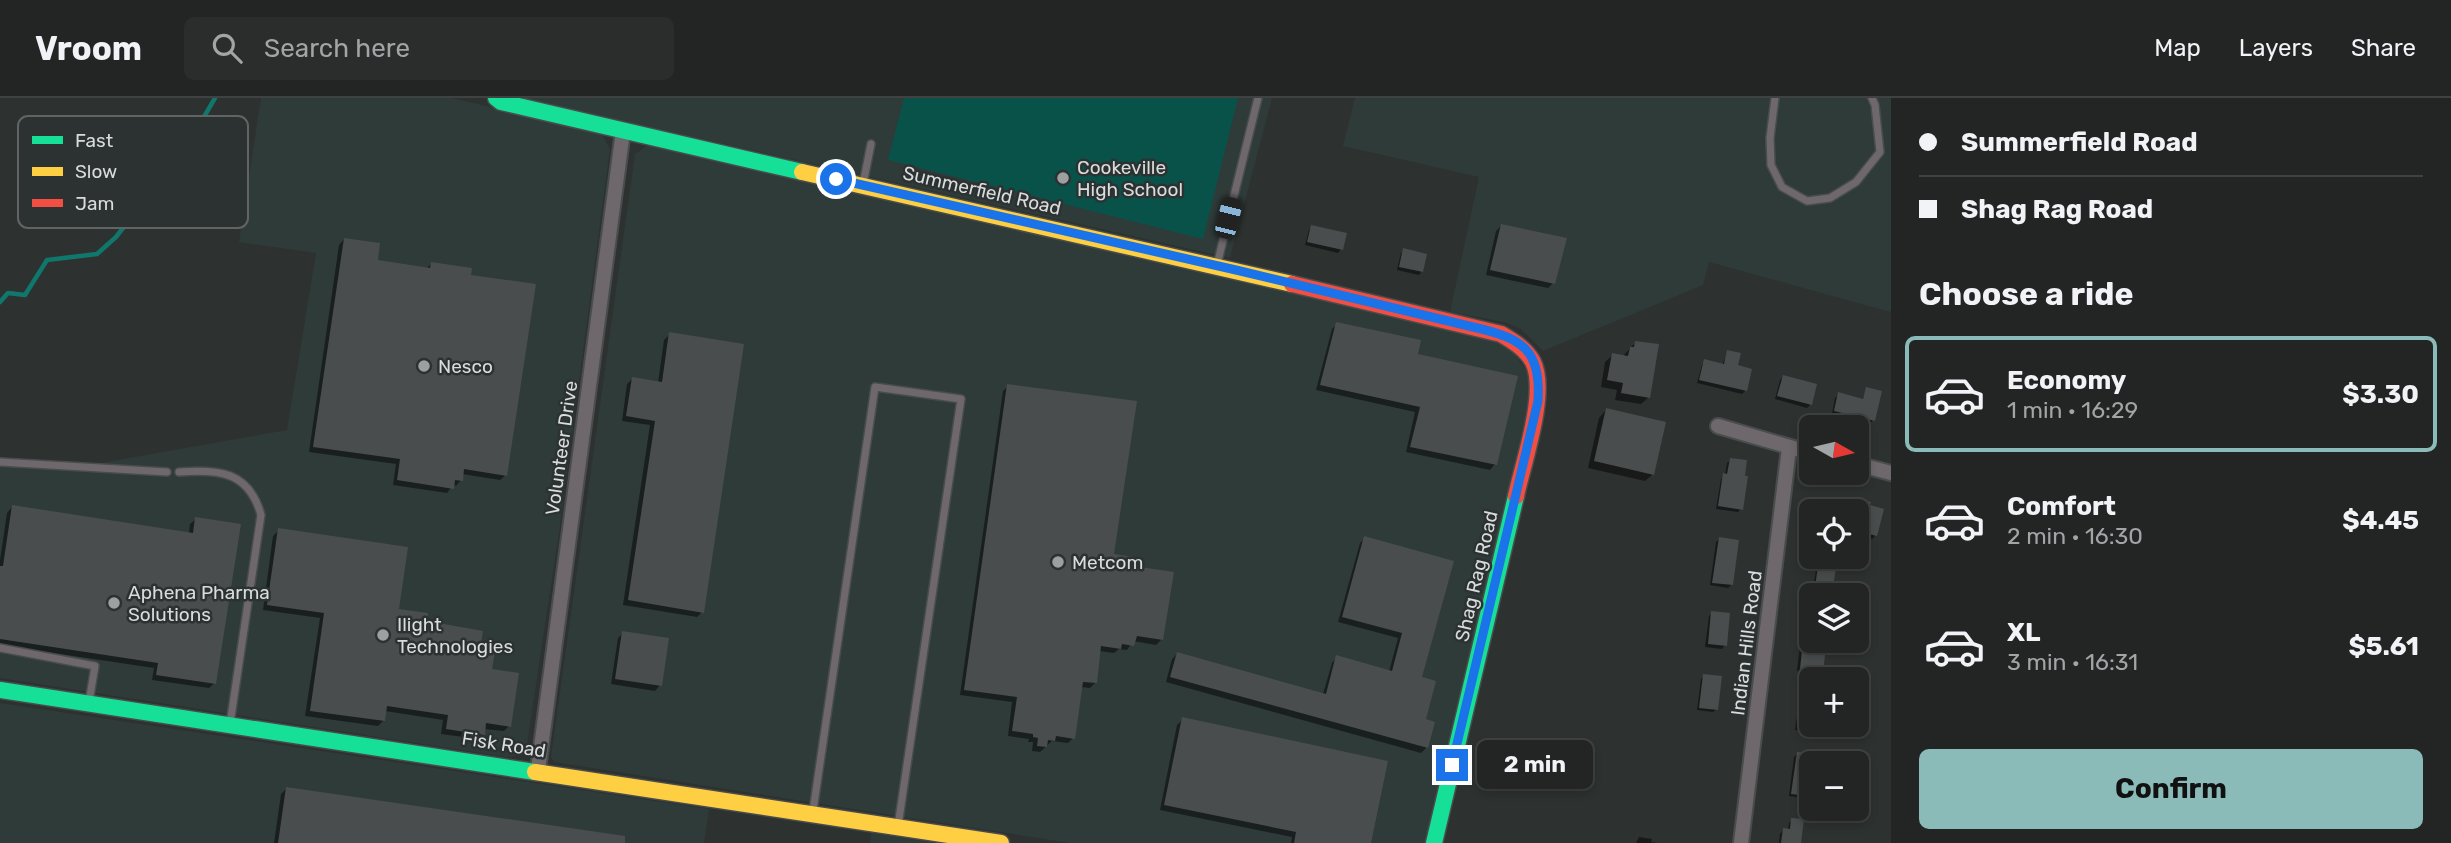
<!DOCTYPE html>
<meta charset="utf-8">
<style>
:root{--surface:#222524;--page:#2a2d2c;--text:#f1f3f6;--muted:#a2a5a6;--line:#3f4241;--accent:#8bbbb9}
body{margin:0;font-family:Rubik,sans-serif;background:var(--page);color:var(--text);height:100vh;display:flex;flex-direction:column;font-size:26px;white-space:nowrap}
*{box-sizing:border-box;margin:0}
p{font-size:23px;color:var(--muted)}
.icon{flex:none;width:38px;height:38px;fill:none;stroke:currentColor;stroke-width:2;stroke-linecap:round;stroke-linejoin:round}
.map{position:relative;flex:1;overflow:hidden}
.panel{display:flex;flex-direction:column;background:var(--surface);width:560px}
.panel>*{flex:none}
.banner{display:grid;align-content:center;height:154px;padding:0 28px;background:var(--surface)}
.needle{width:46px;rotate:98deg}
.buttons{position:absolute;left:1799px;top:317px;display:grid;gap:14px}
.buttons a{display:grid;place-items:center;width:70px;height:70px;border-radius:10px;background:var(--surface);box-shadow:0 4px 10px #0003,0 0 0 2px var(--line);font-size:35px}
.end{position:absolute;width:32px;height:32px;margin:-16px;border:9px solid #1a73e8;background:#fff;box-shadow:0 0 0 4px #fff}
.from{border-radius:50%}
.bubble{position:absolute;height:49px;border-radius:10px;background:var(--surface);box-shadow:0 4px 10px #0003,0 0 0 2px var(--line);font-size:23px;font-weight:700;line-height:49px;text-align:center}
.car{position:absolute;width:21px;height:42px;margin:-21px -10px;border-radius:9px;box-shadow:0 0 5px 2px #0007;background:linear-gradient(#222 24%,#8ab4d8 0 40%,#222 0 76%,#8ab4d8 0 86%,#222 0)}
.banner b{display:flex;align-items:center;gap:24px;height:66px;font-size:26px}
.banner b+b{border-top:2px solid var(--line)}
.banner i{width:18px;height:18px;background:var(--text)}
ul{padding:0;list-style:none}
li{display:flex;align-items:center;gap:21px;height:116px;margin:0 14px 10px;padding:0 14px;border:4px solid transparent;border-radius:10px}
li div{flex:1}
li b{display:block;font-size:26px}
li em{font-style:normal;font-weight:700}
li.current{border-color:var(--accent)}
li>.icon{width:63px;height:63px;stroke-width:1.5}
h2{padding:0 28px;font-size:32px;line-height:84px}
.action{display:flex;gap:14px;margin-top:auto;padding:14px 28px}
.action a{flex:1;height:80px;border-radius:10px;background:var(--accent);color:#111;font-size:28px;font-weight:700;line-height:80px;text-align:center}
header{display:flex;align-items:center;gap:42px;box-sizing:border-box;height:98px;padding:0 35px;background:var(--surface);border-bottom:2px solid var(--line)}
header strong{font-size:33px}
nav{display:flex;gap:38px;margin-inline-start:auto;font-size:24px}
.search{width:490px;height:63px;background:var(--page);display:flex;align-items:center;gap:18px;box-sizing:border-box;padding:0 24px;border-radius:10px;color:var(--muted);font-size:26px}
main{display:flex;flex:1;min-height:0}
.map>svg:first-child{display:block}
</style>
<header>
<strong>Vroom</strong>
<div class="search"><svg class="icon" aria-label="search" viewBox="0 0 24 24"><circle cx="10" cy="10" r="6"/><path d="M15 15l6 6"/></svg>Search here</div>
<nav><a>Map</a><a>Layers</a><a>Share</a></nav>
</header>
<main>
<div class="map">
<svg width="1891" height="745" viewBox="0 0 1891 745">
<rect width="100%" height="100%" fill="#2d3130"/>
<!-- built -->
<path fill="#2f3b39" d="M261 0H451L590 31 603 38 610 51 559 435 527 646 523 654 515 658 506 659 0 580V359L78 369 287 332 316 155 239 144Z
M521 0H1272L1230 160Z
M1355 0H1891V214L1709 164 1703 187 1543 253 1521 231 1504 224 1450 214 1479 79 1343 48Z
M649 46 1488 237 1513 254 1526 272 1532 292 1428 745H1070L554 664 551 659 635 56Z
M0 605 709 711 704 745H0Z
M871 735 937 745H870Z"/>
<!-- green -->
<path fill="#09524a" d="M904 0H1238L1203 141 888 62Z"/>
<!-- shadow -->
<path fill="#0007" d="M1312 128 1341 151 1338 155 1305 147 1309 132Z
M1501 128 1553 185 1548 190 1486 177 1496 133Z
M344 141 376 164 426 171 431 166 506 377 500 382 462 376 461 382 456 388 453 387 447 395 393 387 396 366 309 354 339 147Z
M1404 152 1422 173 1419 177 1397 172 1401 155Z
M1337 226 1416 258 1495 366 1490 372 1406 354 1415 314 1316 292 1332 231Z
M670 236 702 514 697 519 623 507 650 327 622 323 627 286 632 281 658 285 664 242Z
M1636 244 1649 299 1641 306 1615 302 1617 292 1601 289 1605 264 1613 257 1623 258Z
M1728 254 1736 269 1750 272 1745 293 1742 296 1697 285 1702 267 1705 263 1722 267Z
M1783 279 1810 307 1807 310 1775 301 1780 282Z
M1008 288 1112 458 1131 470 1162 541 1156 547 1133 543 1127 552 1119 551 1114 555 1099 553 1095 585 1090 590 1081 589 1073 640 1068 645 1052 643 1040 654 1032 653 1033 644H1028L1029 641 1008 638 1012 604 960 597 1003 293Z
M1867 291 1873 322 1870 326 1832 316 1835 300 1839 296 1862 302Z
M1606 312 1653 376 1645 383 1588 370 1599 320Z
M1731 362 1741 411 1738 414 1716 411 1721 381 1725 377 1727 365Z
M1839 401 1852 405 1856 402 1875 438 1872 441 1857 437V413H1833Z
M12 409 189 436 190 426 196 421 215 585 209 590 152 582 154 570 0 547V462L7 415Z
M279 432 397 512 479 547 509 628 504 633 484 631 483 636 478 641 441 636 443 622 385 613 383 623 378 628 305 618 320 520 263 512 273 438Z
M1365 440 1452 464 1419 581 1427 649 1421 655 1166 584 1172 561 1177 556 1323 596 1332 565 1337 559 1389 574 1398 540 1338 524 1360 445Z
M1720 441 1731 487 1728 490 1710 487 1716 444Z
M1819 468 1831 490 1848 493 1847 497H1812L1816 472Z
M1811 504V542L1822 573 1818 576 1797 573 1801 539 1805 535Z
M1712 515 1725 547 1722 551 1705 549 1709 518Z
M623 535 660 587 655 593 611 586 618 540Z
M1704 578 1717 611 1713 614 1697 612 1701 581Z
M1803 596 1811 597V626H1831L1827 630 1815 628 1811 634 1795 632 1800 599Z
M1183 621 1369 745H1291L1292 739 1160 712 1177 627Z
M1797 656 1807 697 1804 700 1789 698 1794 659Z
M286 691 604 745H274L281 696Z
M1792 722 1799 745H1779L1780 736 1783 732 1788 733 1789 725Z
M1639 739 1652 741 1651 744 1658 745H1636Z"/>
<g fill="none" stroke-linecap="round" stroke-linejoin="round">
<!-- stream -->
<path stroke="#10776c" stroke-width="4.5" d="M0 204 8 195 25 197 47 162 97 156 116 139 188 46 215 0"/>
</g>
<!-- building -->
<path fill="#4a4d4d" d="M1501 126 1567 140 1555 186 1490 172Z
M1311 127 1347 135 1343 152 1307 144Z
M344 140 380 145 378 162 430 170 431 164 472 170 471 177 536 186 507 378 464 371 463 383 455 382 454 391 397 382 400 361 313 349Z
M1403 150 1427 156 1423 174 1399 169Z
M1336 224 1421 242 1418 256 1518 278 1497 367 1410 349 1420 309 1320 287Z
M669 234 744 246 704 515 628 502 655 323 626 318 632 279 662 284Z
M1635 243 1659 246 1650 300 1621 295 1623 285 1607 282 1612 255 1628 258 1630 249H1634Z
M1727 252 1741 255 1738 267 1752 271 1747 293 1699 282 1704 261 1724 266Z
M1783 277 1817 286 1812 307 1777 298Z
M1007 286 1137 303 1114 456 1134 459 1133 468 1174 474 1163 542 1137 538 1134 548 1122 546 1121 551 1101 548 1097 585 1083 584 1075 641 1056 638 1055 643 1048 642 1047 649 1037 648 1038 640 1033 639V636L1012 633 1017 599 964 592Z
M1866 289 1882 293 1875 323 1834 313 1838 294 1863 301Z
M1606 310 1666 324 1654 377 1594 363Z
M1730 360 1747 362 1745 378H1748L1743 412 1718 408 1723 375 1727 376Z
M1838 399 1854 404 1855 400 1871 404 1870 407 1884 411 1877 438 1857 433V413H1835Z
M12 407 193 435 195 419 241 426 216 586 156 577 158 565 0 541V468H3Z
M278 430 408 449 399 511 428 515 427 523 483 533 481 546 496 548 492 571 519 575 511 629 486 625 485 637 446 631 448 617 387 608 385 623 310 613 324 515 267 507Z
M1364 438 1454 463 1422 579 1436 583 1426 621 1435 624 1428 650 1170 579 1177 554 1326 596 1336 557 1392 573 1402 535 1342 519Z
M1719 439 1739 442 1733 487 1712 485Z
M1818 467 1836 469 1832 497H1814Z
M1711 513 1730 515 1727 548 1708 546Z
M622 533 669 540 662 588 615 581Z
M1803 542H1827L1823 573 1800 571Z
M1703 576 1722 578 1718 612 1699 610Z
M1805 581 1811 582V631L1797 629Z
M1182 619 1388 663 1371 745H1294L1296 734 1164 707Z
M1797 654 1813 656 1809 698 1791 696Z
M286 689 625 738V745H278Z
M1791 720 1804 721 1801 745H1781L1783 730 1790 731Z"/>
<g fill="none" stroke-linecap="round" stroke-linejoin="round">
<defs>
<path id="lane" d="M1775 0 1770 40 1771 67 1782 89 1807 103 1830 100 1856 84 1880 54 1875 7 1872 0
M863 86 871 46
M1217 167 1258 0
M0 364 167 374
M179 374C218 371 249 373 261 417L230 626
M0 550 95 568 89 604
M813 713 875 289 961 301 898 728"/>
<path id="street" d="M1718 328 1811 355
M1857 366 1891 375
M538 672 623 33
M1741 745 1789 350"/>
<path id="fast" d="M496 0 501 4 802 74
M0 592 535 674
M1434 745 1516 398"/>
<path id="slow" d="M802 74 1292 186
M535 674 1001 745"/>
<path id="jam" d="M1292 186 1501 236C1513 243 1526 251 1533 264 1548 294 1523 365 1516 398"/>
</defs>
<!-- lane casing -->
<use href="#lane" stroke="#494c4c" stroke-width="10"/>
<!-- street casing -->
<use href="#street" stroke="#494c4c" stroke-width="18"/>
<!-- fast casing -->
<use href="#fast" stroke="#494c4c" stroke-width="19"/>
<!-- slow casing -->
<use href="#slow" stroke="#494c4c" stroke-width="19"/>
<!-- jam casing -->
<use href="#jam" stroke="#494c4c" stroke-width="19"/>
<!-- lane -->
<use href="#lane" stroke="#6e686c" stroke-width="7"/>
<!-- street -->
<use href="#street" stroke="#6e686c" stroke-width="14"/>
<!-- fast -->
<use href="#fast" stroke="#16e098" stroke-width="16"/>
<!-- slow -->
<use href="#slow" stroke="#ffcf43" stroke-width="16"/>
<!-- jam -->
<use href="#jam" stroke="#f24e42" stroke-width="16"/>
</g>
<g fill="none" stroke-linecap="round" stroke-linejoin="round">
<!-- route -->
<path stroke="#1a73e8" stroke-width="9" d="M836 81 1236 172 1473 229C1521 240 1541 250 1538 303L1452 667"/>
</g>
<!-- markers -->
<g fill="#9da0a0" stroke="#2c3231" stroke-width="2.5">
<circle cx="1063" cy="80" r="7"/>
<circle cx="424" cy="268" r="7"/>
<circle cx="1058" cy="464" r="7"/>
<circle cx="114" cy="505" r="7"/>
<circle cx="383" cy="537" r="7"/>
</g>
<g text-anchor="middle" stroke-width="5" stroke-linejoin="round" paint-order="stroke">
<!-- poi labels -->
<g font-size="19" fill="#d9dcdc" stroke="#2c3231" text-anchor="start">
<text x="1077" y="76">Cookeville<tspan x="1077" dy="22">High School</tspan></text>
<text x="438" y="275">Nesco</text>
<text x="1072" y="471">Metcom</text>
<text x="128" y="501">Aphena Pharma<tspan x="128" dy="22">Solutions</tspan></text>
<text x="397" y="533">Ilight<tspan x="397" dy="22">Technologies</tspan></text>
</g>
<!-- street labels -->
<g font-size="19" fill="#d9dcdc" stroke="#2c3231">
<text transform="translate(982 92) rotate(13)" y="7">Summerfield Road</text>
<text transform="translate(561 350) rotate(-82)" y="7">Volunteer Drive</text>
<text transform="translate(1476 478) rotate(-77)" y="7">Shag Rag Road</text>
<text transform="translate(1746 545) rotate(-83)" y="7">Indian Hills Road</text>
<text transform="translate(504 646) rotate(9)" y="7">Fisk Road</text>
</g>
</g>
<!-- legend -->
<rect x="18" y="18" width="230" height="112" rx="10" fill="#2c3231" stroke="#606564" stroke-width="2"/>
<rect x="32" y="38" width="31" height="8" fill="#16e098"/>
<rect x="32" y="69" width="31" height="9" fill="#ffcf43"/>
<rect x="32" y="101" width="31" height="8" fill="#f24e42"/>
<g font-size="19" fill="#d9dcdc">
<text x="75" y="49">Fast</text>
<text x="75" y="80">Slow</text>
<text x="75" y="112">Jam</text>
</g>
</svg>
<div class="buttons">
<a><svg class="needle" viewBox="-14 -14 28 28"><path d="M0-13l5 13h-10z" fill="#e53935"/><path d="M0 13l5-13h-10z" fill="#a2a5a6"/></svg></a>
<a><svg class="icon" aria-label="locate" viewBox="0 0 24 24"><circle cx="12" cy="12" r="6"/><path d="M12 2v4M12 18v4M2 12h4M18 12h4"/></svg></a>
<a><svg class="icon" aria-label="layers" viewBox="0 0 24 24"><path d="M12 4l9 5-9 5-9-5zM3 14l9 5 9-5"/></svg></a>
<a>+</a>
<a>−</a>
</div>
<i class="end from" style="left:836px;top:81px"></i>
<i class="end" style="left:1452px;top:667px"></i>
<div class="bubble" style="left:1477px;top:642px;width:116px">2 min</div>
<i class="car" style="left:1228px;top:120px;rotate:14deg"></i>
</div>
<section class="panel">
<div class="banner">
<b><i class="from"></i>Summerfield Road</b>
<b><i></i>Shag Rag Road</b>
</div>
<h2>Choose a ride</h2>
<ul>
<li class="current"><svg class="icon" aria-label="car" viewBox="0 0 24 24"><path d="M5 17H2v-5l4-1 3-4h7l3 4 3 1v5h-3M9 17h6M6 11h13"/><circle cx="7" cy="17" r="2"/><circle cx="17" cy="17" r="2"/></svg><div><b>Economy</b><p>1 min · 16:29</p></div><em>$3.30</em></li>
<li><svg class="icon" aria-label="car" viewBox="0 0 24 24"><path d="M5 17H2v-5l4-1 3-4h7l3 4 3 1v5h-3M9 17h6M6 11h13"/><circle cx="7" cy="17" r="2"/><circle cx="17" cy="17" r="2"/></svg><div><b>Comfort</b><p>2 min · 16:30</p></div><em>$4.45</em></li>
<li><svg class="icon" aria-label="car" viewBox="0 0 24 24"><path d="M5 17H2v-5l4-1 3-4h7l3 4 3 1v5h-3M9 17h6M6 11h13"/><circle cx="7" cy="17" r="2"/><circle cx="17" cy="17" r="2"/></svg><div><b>XL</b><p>3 min · 16:31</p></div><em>$5.61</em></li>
</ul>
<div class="action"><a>Confirm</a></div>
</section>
</main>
